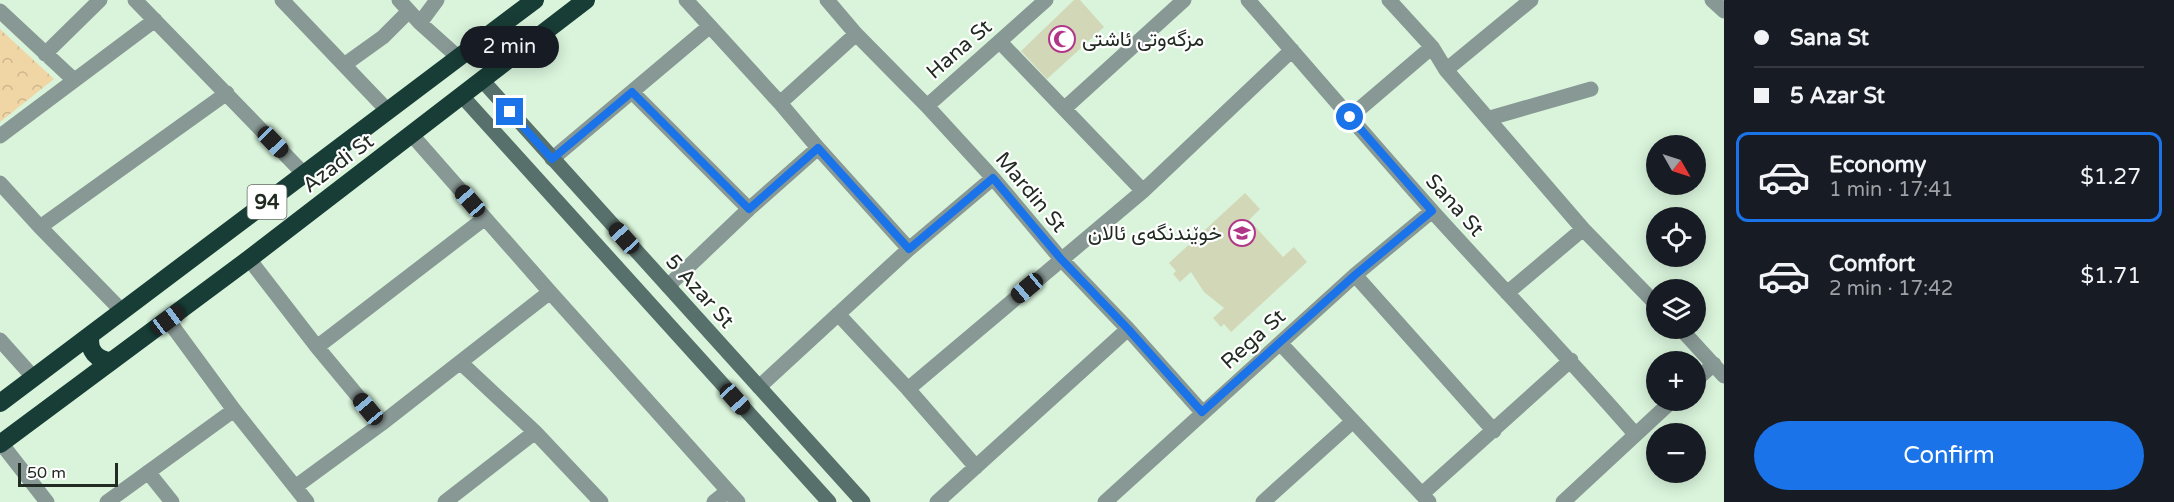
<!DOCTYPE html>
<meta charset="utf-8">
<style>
:root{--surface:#171b24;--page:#242831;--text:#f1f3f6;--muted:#9ea1a6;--line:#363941;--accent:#1a73e8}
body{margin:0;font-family:"Varela Round",Vazirmatn,sans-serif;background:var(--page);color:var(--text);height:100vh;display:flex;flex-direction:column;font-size:22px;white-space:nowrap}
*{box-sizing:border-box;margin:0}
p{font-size:20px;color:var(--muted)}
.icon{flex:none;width:33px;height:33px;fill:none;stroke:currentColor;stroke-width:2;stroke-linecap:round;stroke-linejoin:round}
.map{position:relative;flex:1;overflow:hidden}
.sheet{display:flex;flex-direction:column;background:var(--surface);width:450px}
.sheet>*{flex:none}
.banner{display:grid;align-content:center;height:132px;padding:0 30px;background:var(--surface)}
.needle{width:39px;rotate:129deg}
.fabs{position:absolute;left:1646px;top:135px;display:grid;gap:12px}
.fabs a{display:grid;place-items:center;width:60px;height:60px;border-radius:50%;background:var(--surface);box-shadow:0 3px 15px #0003;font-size:30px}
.scale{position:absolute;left:18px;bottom:15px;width:100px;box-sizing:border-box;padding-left:6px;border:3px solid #212b22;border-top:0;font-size:16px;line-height:21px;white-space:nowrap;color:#212b22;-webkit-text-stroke:4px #fff;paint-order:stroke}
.end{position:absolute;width:27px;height:27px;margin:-14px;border:8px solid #1a73e8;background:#fff;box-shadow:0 0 0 3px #fff}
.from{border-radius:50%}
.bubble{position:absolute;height:42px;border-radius:21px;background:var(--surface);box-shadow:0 3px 15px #0003;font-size:20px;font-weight:600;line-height:42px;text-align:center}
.car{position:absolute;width:18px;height:36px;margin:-18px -9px;border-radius:8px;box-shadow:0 0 4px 2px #0007;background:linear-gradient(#222 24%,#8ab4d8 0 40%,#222 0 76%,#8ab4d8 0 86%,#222 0)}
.banner b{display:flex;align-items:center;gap:21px;height:57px;font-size:22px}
.banner b+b{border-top:2px solid var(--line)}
.banner i{width:15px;height:15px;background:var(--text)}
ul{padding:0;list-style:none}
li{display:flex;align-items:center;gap:18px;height:90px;margin:0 12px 9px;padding:0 18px;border:3px solid transparent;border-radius:12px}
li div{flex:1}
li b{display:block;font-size:22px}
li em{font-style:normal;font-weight:600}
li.selected{border-color:var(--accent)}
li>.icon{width:54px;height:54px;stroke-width:1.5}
.action{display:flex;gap:12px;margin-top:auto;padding:12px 30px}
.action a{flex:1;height:69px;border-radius:36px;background:var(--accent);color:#fff;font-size:24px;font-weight:600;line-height:69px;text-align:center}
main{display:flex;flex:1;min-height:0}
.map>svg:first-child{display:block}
</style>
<main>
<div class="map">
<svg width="1724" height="502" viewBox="0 0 1724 502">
<defs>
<pattern id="park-crowns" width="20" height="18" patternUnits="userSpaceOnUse" patternTransform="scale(1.5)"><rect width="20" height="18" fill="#f0d5a5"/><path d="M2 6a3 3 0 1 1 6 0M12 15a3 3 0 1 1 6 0" fill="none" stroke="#ceb78e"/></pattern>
</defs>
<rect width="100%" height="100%" fill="#d9f4db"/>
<!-- park -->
<path fill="url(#park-crowns)" d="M0 29 54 79 0 122Z"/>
<!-- building -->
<path fill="#d2d7b7" d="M1074 0H1080L1104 27 1047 79 1021 51Z
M1245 193 1260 209 1249 220 1283 257 1294 247 1307 262 1231 332 1224 324 1221 327 1213 318 1224 308 1204 292 1191 272 1180 282 1173 274 1176 271 1169 263Z"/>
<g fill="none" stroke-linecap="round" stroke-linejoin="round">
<!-- street -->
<path stroke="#889894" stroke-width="15" d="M135 0 304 174
M282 0 388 111
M399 0 420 23 459 58
M686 0 780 103 818 148 909 249
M827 0 856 34 927 106 993 178 1061 259 1128 329 1202 412
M1248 0C1310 71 1371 142 1433 212 1500 286 1569 358 1635 434
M1389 0 1432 47 1446 70 1531 0
M1712 0 1724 11
M0 11 74 80
M420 23 437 0
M1000 42 1143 191
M45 54 100 0
M344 65 383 37 409 11
M1446 70 1583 229 1656 304
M632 92 749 209
M780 103 856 34
M927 106 1046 0
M1065 108 1184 0
M1350 117 1432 47
M1490 118 1591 89
M412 135 550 292 738 502
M0 136 155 20
M552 159 710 26
M0 183 40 227 122 311
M40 227 227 93
M249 259 317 347 381 424
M1355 275 1494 431
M668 286 749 209 818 148
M1507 293 1583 229
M838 314 908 389 976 467
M168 320 234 410 307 502
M1680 328 1724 376
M0 340 34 378
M1280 343 1429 502
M317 347 485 218
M460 362 535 432 601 502
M1695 381 1714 364
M759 387 909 249 993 178
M908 389 1143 191 1292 50
M1 443 47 502
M148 472 172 502
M295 487 381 424 550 292
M1422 494 1571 360
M107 502 234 410
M445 502 535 432
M714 502 728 491
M937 502 1128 329
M1105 502 1355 275 1432 211
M1263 502 1352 422
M1563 502 1673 400"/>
<!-- secondary -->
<path stroke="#58706b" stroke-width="15" d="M482 80 863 502
M462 96 829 502"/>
<!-- highway -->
<path stroke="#183d36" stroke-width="18" d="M91 335C87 350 97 361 112 361
M0 403 535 0
M0 444 249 259 586 0"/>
</g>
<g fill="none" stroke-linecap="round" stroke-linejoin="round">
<!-- route -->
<path stroke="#1a73e8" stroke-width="8" d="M510 112 552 159 632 92 749 209 818 148 909 249 993 178 1061 259 1128 329 1202 412 1355 275 1432 211 1350 117"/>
</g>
<!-- icons -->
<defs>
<symbol id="mosque-ring" viewBox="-11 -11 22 22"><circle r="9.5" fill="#fff" stroke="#b23687" stroke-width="1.5"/><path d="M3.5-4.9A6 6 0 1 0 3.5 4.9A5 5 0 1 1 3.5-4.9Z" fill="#b23687"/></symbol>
<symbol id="school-ring" viewBox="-11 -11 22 22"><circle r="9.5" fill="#fff" stroke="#b23687" stroke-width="1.5"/><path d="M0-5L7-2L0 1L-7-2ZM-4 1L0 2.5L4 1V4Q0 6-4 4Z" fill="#b23687"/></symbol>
</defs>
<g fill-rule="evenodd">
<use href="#mosque-ring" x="1047" y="24" width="30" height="30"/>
<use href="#school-ring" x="1227" y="218" width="30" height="30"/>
</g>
<g text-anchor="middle" stroke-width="4.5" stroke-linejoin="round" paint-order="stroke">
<!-- shield labels -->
<rect fill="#fff" stroke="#646b64" stroke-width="1.5" x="247.5" y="185" width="39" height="34" rx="4.5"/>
<g font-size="20" font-weight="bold" fill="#212b22">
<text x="267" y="209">94</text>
</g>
<!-- poi labels -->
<g font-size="21" fill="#212b22" stroke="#fff" text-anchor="start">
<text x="1082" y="46">مزگەوتی ئاشتی</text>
<text x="1222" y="240" text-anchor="end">خوێندنگەی ئالان</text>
</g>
<!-- street labels -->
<g font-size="21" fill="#212b22" stroke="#fff">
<text transform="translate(959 49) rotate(-41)" y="7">Hana St</text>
<text transform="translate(338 163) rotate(-37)" y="7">Azadi St</text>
<text transform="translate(1031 192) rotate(50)" y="7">Mardin St</text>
<text transform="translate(1455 205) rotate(48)" y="7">Sana St</text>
<text transform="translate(700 291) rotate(48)" y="7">5 Azar St</text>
<text transform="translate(1253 339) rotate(-42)" y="7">Rega St</text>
</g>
</g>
</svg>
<div class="fabs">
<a><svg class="needle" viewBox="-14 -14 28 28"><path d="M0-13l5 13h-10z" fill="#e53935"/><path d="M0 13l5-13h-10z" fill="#9ea1a6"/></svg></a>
<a><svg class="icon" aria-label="locate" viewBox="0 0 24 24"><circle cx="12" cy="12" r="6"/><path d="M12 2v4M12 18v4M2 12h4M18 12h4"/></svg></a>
<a><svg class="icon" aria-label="layers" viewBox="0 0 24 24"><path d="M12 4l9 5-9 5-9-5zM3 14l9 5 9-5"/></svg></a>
<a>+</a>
<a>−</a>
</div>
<div class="scale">50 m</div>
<i class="end from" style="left:1350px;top:117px"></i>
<i class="end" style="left:510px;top:112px"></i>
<div class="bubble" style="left:460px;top:26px;width:99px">2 min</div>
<i class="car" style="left:273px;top:142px;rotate:136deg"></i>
<i class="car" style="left:470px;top:201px;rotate:319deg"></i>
<i class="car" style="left:624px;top:238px;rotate:318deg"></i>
<i class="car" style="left:1027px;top:288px;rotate:230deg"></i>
<i class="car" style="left:168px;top:320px;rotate:53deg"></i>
<i class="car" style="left:735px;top:399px;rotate:138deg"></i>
<i class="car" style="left:368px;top:409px;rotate:320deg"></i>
</div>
<section class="sheet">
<div class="banner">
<b><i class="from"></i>Sana St</b>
<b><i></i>5 Azar St</b>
</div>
<ul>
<li class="selected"><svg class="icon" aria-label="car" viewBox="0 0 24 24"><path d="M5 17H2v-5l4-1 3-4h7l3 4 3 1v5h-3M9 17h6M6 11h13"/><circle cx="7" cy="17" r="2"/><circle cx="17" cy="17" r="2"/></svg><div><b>Economy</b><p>1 min · 17:41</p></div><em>$1.27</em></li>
<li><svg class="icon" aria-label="car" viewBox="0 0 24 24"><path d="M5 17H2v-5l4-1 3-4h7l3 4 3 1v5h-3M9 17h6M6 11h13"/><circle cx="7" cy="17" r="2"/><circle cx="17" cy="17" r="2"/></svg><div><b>Comfort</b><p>2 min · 17:42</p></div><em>$1.71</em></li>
</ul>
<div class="action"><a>Confirm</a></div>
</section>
</main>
